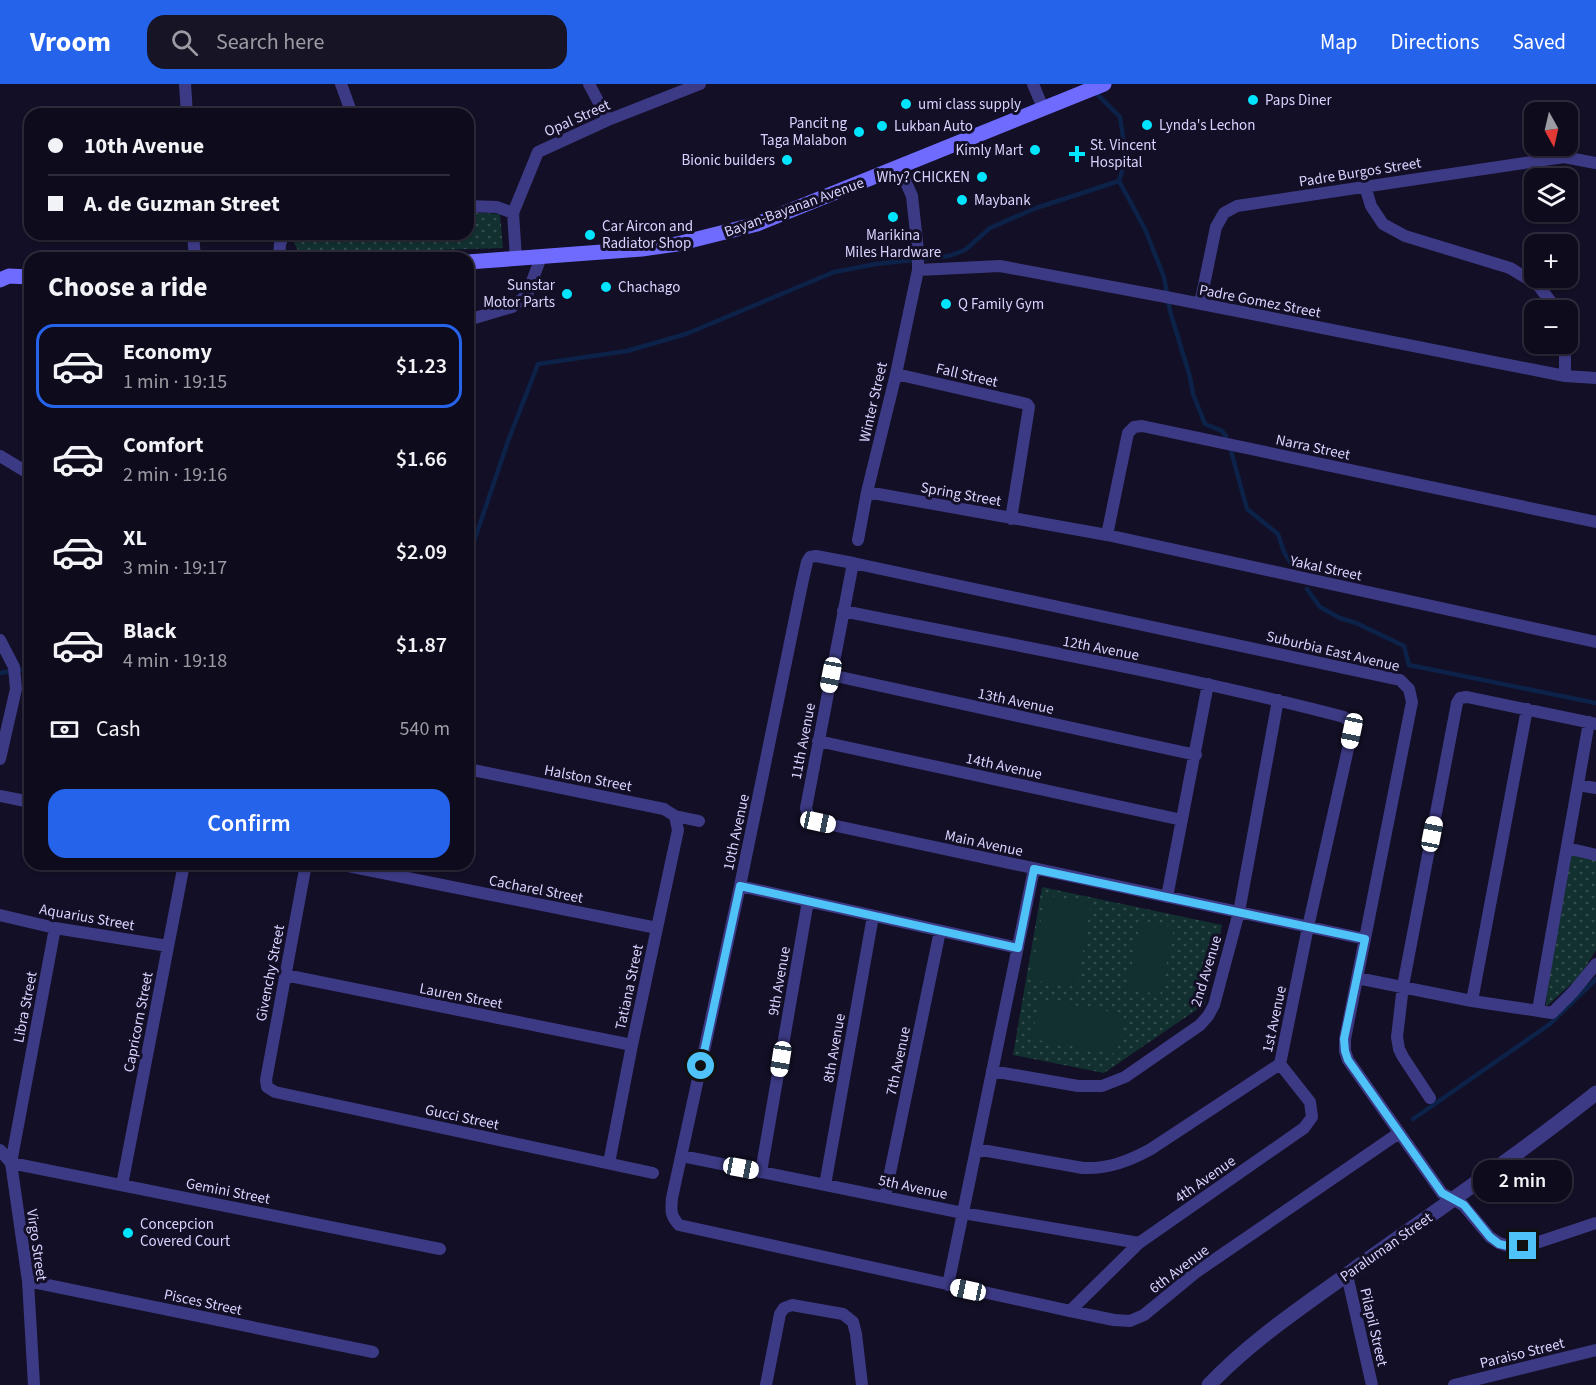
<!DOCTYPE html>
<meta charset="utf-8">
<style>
:root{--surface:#0e0b1c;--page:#171425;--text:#f1f3f6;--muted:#9b9ba3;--line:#2e2b3b;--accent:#2563eb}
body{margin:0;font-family:"Source Sans 3",sans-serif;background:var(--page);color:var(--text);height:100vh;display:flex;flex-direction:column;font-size:22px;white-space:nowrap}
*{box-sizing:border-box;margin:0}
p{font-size:20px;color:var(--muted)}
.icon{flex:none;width:33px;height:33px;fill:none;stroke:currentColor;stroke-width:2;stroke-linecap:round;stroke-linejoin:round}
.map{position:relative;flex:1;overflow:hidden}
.details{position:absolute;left:24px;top:168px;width:450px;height:618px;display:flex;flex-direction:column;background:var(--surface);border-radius:18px;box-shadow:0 2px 4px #0004,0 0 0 2px var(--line)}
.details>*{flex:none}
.hud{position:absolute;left:24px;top:24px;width:450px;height:132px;border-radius:18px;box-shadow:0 2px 4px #0004,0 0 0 2px var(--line);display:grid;align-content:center;height:132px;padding:0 24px;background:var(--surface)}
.needle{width:39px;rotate:172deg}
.buttons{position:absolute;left:1524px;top:18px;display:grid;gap:12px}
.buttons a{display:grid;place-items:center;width:54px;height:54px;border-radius:12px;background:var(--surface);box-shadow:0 2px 4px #0004,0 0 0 2px var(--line);font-size:30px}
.end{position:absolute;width:27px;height:27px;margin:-14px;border:8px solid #4fc3f7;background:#111;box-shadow:0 0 0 3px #111}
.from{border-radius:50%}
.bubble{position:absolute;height:42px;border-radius:18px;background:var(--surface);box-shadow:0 2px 4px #0004,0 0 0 2px var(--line);font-size:20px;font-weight:600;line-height:42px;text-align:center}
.car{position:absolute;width:18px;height:36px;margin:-18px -9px;border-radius:8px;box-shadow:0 0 4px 2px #0007;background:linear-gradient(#fff 24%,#345 0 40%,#fff 0 76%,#345 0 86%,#fff 0)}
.hud b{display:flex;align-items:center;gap:21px;height:57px;font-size:22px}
.hud b+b{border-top:2px solid var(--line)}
.hud i{width:15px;height:15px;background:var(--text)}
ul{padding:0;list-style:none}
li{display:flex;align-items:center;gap:18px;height:84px;margin:0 12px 9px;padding:0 12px;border:3px solid transparent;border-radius:18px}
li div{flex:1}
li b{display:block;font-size:22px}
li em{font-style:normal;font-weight:600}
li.active{border-color:var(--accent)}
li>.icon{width:54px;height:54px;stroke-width:1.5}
h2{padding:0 24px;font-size:27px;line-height:72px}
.pay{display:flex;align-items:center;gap:15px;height:66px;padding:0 24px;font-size:22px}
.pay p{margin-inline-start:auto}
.action{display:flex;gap:12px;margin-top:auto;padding:12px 24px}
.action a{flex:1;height:69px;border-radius:18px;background:var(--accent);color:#fff;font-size:24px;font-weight:600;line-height:69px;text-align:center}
header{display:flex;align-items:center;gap:36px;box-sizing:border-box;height:84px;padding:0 30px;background:var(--accent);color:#fff}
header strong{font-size:28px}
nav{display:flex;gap:33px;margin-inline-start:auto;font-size:21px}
.search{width:420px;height:54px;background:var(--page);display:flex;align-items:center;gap:15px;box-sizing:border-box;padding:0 21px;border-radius:18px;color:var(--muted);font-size:22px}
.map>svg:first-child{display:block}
</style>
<header>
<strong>Vroom</strong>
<div class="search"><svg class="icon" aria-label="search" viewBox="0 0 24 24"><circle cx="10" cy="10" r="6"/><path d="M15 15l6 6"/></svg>Search here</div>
<nav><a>Map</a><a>Directions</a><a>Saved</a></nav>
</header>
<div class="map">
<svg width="1596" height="1301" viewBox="0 0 1596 1301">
<defs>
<pattern id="grass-dots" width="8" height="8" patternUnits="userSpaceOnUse" patternTransform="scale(1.5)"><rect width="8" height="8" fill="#12302f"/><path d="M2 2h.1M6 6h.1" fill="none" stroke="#344d4e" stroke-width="1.8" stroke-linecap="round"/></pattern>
</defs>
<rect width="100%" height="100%" fill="#130f26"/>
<!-- grass -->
<path fill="url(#grass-dots)" d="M468 128 500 130 503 164 300 170 293 157 299 150H468Z
M1570 769 1596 775V866L1580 892 1546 923 1547 904Z
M1042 803 1222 841 1205 920 1104 989 1013 971Z"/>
<!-- garden -->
<path fill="#12302f" d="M1045 811 1091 819 1077 903 1031 896Z
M1141 836 1174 844 1160 911 1127 904Z
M1039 915 1124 930 1117 970 1032 955Z"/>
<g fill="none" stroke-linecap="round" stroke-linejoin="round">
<!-- stream -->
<path stroke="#0c2248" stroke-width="4.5" d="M1119 97 1145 145 1164 193 1170 227 1190 293 1193 310 1205 340 1222 347 1226 352
M1231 367 1247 425 1278 450 1284 468 1292 481
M468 475 508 357 538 280 627 267 686 250 834 188 876 180 949 172 965 166 990 144 1036 124 1119 97 1126 74 1120 33 1094 7
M1307 505 1320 523 1340 534 1356 539 1404 562 1409 581 1596 619
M0 589 30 584
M1413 1035 1550 940 1596 895"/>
<!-- minor -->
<path stroke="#3d3a85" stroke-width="12" d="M185 0 187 30
M341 0 352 30
M589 0 608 36
M1033 0 1043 24
M1365 102 1371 122 1383 140 1405 152 1510 184 1538 201 1557 226
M468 122 497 123 513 129
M193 150 195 174
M279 174 280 160 284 150
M516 174 513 129 538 68 608 36 700 0
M918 186 1000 182 1166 213 1565 292 1596 294
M1200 220 1216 143 1224 129 1237 122 1564 73 1596 79
M468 236 512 223 527 211 541 173
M896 290 1027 320 1029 323 1011 435
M1565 292V260
M0 372 30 390
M867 408 1107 451 1596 558
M1107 451 1128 349 1134 343 1142 342 1596 438
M858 456 867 408 896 290 918 186V167L912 112 899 83
M853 479 806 724 809 733 818 738 1365 855
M843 527C1011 561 1179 590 1344 633L1351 639 1352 647 1308 843 1280 980 1151 1065C1129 1077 1109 1085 1083 1084L976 1065
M0 556 14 583 16 605 0 675
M831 591 1196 671
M818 657 1182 736
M468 685 664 725 675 732 699 737
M1578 701 1596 704
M0 712 30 718
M1567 764 1596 771
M306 780 266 996 267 1003 275 1008 653 1089
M338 780 657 844
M740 802 1018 864
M1167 813 1208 600
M0 831 55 844 168 862
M285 891 632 961
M1357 894 1472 917 1552 929 1573 908 1596 880
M1472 917 1527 625
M1538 926 1589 638
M992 987 1078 1002H1102L1125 993 1200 941 1208 932 1214 921 1239 828 1278 616
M1430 1014 1403 973 1399 965 1397 953 1403 902 1457 619 1460 614 1467 613 1596 640
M1399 1049 1195 1189 1144 1231 1130 1237 1114 1236 1070 1227 679 1141C670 1131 671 1127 672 1114L740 802 802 500 807 478 810 473 816 472 853 479 1400 596 1409 605 1412 618 1345 955V967L1348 976 1442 1109 1463 1121 1490 1153 1499 1159 1508 1162 1523 1163 1530 1161 1596 1139
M0 1066 11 1079 28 1197 34 1301
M682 1072 963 1129 1139 1159
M11 1079 440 1165
M11 1079 55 844
M609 1079 632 961 678 746 675 732
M761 1088 808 817
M122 1101 184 780
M825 1101 873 832
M885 1113 940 847
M1347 1191 1372 1301
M28 1197 373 1268
M948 1201 1034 785
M1070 1227 1139 1159 1304 1044 1312 1033 1310 1018 1280 980
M766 1301 780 1230 784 1224 792 1221 843 1230 853 1238 856 1250 862 1301
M1454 1301 1596 1266"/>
<!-- tertiary -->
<path stroke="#3d3a85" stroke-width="15" d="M1209 1301C1251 1257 1302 1223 1352 1187 1434 1128 1517 1072 1596 1009"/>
<!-- secondary -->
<path stroke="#6f6bff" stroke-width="15" d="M468 178 642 165 677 160 757 140 1104 0
M0 196 9 192 30 193"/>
</g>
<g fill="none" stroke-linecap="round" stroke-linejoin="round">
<!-- route -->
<path stroke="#4fc3f7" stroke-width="8" d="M701 982 740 802 1018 864 1034 785 1365 855 1344 955 1345 967 1348 976 1442 1109 1464 1121 1490 1153 1499 1160 1508 1162H1523"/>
</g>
<!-- markers -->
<g fill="#00e5ff" stroke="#130f26" stroke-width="2">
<circle cx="1253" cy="16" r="6"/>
<circle cx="906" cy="20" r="6"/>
<circle cx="1147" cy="41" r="6"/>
<circle cx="882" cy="42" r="6"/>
<circle cx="859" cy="48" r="6"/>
<circle cx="1035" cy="66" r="6"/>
<path d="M1074 61h6v6h6v6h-6v6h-6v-6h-6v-6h6z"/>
<circle cx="787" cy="76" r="6"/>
<circle cx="982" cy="93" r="6"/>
<circle cx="962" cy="116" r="6"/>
<circle cx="893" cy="133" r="6"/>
<circle cx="590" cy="151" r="6"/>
<circle cx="606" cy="203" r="6"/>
<circle cx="567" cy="210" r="6"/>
<circle cx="946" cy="220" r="6"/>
<circle cx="128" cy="1149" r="6"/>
</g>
<g text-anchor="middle" stroke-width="6" stroke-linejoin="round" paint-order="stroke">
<!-- poi labels -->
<g font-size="15" fill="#d9d4ff" stroke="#130f26" text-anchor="start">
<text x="1265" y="21">Paps Diner</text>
<text x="918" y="25">umi class supply</text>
<text x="847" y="44" text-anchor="end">Pancit ng<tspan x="847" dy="17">Taga Malabon</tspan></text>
<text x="1159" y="46">Lynda's Lechon</text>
<text x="894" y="47">Lukban Auto</text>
<text x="1090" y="66">St. Vincent<tspan x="1090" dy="17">Hospital</tspan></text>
<text x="1023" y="71" text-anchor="end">Kimly Mart</text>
<text x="775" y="81" text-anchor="end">Bionic builders</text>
<text x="970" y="98" text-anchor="end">Why? CHICKEN</text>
<text x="974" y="121">Maybank</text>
<text x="602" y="147">Car Aircon and<tspan x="602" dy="17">Radiator Shop</tspan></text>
<text x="893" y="156" text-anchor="middle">Marikina<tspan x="893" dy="17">Miles Hardware</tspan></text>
<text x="555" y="206" text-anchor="end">Sunstar<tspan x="555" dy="17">Motor Parts</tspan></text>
<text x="618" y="208">Chachago</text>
<text x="958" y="225">Q Family Gym</text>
<text x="140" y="1145">Concepcion<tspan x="140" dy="17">Covered Court</tspan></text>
</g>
<!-- street labels -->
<g font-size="15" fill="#d9d4ff" stroke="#130f26">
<text transform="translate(577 34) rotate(-24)" y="5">Opal Street</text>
<text transform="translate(1360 88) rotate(-9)" y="5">Padre Burgos Street</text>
<text transform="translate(794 123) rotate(-20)" y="5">Bayan-Bayanan Avenue</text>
<text transform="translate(1260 217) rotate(11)" y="5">Padre Gomez Street</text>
<text transform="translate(967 291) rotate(13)" y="5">Fall Street</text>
<text transform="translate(873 318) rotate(-77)" y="5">Winter Street</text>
<text transform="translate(1313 363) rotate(12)" y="5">Narra Street</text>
<text transform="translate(961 410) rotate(10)" y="5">Spring Street</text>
<text transform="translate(1326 484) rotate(12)" y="5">Yakal Street</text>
<text transform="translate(1101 564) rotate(11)" y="5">12th Avenue</text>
<text transform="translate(1333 567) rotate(13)" y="5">Suburbia East Avenue</text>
<text transform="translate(1016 617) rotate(12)" y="5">13th Avenue</text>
<text transform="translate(803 657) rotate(-79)" y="5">11th Avenue</text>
<text transform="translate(1004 682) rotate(12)" y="5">14th Avenue</text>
<text transform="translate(588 694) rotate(11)" y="5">Halston Street</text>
<text transform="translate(736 748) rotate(-78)" y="5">10th Avenue</text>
<text transform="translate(984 759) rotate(12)" y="5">Main Avenue</text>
<text transform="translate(536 805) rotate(11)" y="5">Cacharel Street</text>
<text transform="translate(87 833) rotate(10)" y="5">Aquarius Street</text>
<text transform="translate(1206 887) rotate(-73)" y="5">2nd Avenue</text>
<text transform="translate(270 889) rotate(-79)" y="5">Givenchy Street</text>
<text transform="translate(779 897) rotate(-80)" y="5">9th Avenue</text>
<text transform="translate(629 903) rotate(-78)" y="5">Tatiana Street</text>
<text transform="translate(461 912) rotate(11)" y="5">Lauren Street</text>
<text transform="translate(25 923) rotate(-79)" y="5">Libra Street</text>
<text transform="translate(1274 935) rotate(-78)" y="5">1st Avenue</text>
<text transform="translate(138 938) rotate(-79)" y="5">Capricorn Street</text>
<text transform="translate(834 964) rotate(-80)" y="5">8th Avenue</text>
<text transform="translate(898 977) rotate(-78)" y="5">7th Avenue</text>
<text transform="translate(462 1033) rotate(12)" y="5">Gucci Street</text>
<text transform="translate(1205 1095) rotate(-35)" y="5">4th Avenue</text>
<text transform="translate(913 1103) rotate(12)" y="5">5th Avenue</text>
<text transform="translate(228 1107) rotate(11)" y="5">Gemini Street</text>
<text transform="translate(37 1161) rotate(82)" y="5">Virgo Street</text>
<text transform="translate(1386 1163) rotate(-35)" y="5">Paraluman Street</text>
<text transform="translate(1179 1185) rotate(-37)" y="5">6th Avenue</text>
<text transform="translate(203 1218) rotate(12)" y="5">Pisces Street</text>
<text transform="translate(1374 1243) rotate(77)" y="5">Pilapil Street</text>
<text transform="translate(1522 1269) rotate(-14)" y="5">Paraiso Street</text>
</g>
</g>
</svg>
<div class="buttons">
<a><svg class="needle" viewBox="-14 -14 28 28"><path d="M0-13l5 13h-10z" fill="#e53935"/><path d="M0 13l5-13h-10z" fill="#9b9ba3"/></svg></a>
<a><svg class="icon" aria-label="layers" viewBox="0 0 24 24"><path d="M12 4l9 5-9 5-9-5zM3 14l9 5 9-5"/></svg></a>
<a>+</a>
<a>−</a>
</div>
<i class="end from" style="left:701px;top:982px"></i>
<i class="end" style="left:1523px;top:1162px"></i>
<div class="bubble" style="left:1473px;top:1076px;width:99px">2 min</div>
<i class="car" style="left:831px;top:591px;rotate:191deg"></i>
<i class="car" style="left:1352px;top:647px;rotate:192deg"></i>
<i class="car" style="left:818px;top:738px;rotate:102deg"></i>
<i class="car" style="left:1432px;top:750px;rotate:11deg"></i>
<i class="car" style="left:781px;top:975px;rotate:189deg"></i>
<i class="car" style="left:741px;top:1084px;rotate:101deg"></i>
<i class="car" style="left:968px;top:1206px;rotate:282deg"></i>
<div class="hud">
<b><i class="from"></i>10th Avenue</b>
<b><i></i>A. de Guzman Street</b>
</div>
<section class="details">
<h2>Choose a ride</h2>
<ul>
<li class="active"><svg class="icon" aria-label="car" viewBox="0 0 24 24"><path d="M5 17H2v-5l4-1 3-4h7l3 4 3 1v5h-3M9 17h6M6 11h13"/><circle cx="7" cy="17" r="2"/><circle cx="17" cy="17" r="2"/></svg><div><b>Economy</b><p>1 min · 19:15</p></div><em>$1.23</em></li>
<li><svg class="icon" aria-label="car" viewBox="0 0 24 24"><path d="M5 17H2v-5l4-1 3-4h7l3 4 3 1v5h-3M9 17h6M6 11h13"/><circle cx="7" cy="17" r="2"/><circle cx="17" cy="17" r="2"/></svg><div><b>Comfort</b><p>2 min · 19:16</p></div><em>$1.66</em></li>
<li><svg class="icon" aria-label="car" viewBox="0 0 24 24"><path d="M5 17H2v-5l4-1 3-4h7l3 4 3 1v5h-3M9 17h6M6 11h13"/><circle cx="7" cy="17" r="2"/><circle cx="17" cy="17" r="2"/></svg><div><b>XL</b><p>3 min · 19:17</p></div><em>$2.09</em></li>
<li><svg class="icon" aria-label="car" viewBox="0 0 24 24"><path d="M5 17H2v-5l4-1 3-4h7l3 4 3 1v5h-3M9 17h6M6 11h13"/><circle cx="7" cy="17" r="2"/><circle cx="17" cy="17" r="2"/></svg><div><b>Black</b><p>4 min · 19:18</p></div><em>$1.87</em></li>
</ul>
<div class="pay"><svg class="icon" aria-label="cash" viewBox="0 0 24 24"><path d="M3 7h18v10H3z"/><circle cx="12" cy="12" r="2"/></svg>Cash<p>540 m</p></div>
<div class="action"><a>Confirm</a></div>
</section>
</div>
